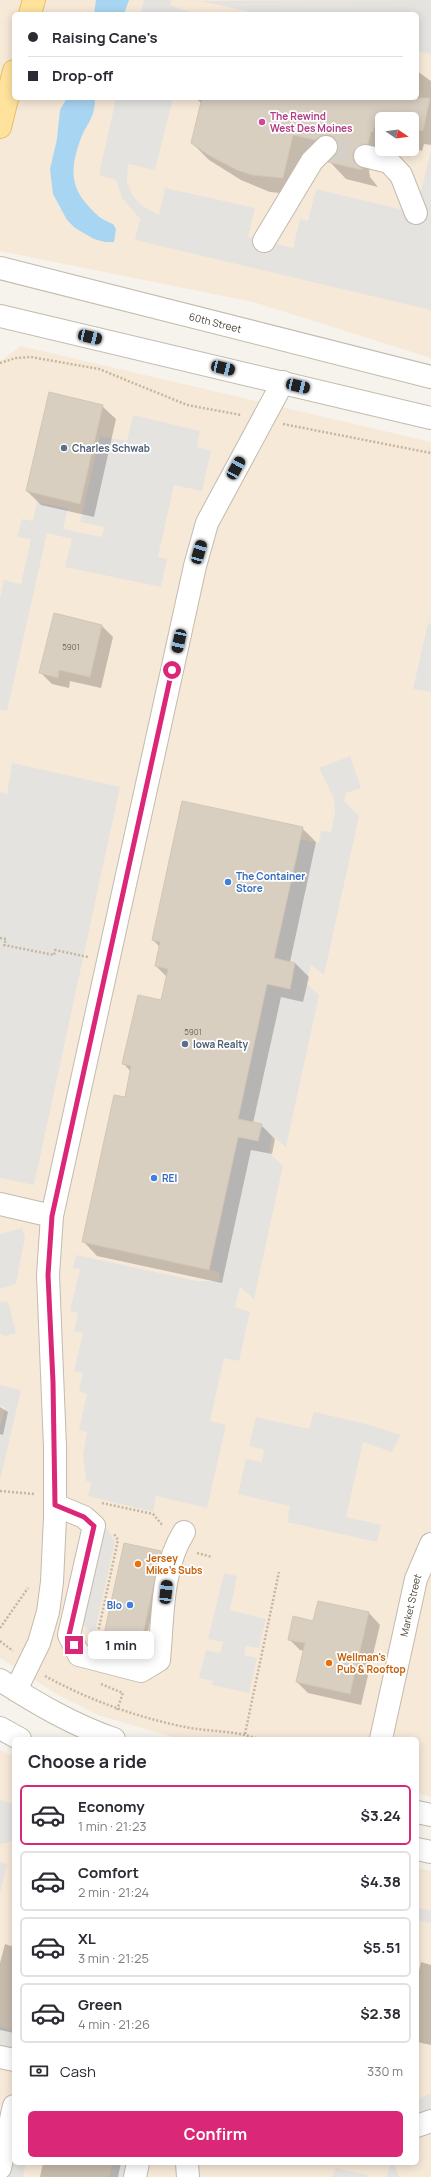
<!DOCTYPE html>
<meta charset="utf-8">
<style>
:root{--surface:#fff;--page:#f7f7f7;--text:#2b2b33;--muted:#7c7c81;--line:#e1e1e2;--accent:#db2777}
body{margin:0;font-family:Manrope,sans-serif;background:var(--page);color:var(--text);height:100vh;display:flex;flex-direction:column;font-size:15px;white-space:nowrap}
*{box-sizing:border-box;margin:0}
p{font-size:13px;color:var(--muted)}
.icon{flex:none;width:22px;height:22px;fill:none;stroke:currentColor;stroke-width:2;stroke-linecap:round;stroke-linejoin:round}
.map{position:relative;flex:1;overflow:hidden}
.panel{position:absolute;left:12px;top:1737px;width:407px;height:428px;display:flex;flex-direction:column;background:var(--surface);border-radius:6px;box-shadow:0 2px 10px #0003}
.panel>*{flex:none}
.top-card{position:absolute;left:12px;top:12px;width:407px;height:88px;border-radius:6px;box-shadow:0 2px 10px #0003;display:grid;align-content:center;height:88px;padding:0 16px;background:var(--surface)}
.needle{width:26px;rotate:103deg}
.controls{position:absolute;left:375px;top:112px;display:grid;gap:8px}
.controls a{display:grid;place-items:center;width:44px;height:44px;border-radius:6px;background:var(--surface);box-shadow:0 2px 10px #0003;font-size:20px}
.end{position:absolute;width:18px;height:18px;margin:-9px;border:5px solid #db2777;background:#fff;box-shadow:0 0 0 2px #fff}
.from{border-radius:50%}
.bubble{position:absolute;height:28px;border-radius:6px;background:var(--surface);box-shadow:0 2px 10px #0003;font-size:13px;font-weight:700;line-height:28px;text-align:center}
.car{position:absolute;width:12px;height:24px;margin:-12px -6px;border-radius:5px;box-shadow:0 0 3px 1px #0007;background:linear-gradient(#222 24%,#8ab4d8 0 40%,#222 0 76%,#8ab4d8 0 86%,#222 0)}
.top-card b{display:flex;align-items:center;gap:14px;height:38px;font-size:15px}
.top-card b+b{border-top:1px solid var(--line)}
.top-card i{width:10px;height:10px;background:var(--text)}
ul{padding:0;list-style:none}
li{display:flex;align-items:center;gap:12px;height:60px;margin:0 8px 6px;padding:0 8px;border:2px solid var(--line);border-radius:6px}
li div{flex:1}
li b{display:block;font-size:15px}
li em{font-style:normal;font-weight:700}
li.on{border-color:var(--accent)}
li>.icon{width:36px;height:36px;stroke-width:1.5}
h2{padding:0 16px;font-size:18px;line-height:48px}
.pay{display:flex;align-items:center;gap:10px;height:44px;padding:0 16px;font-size:15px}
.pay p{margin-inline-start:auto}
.button{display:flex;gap:8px;margin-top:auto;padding:8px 16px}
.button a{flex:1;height:46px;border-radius:6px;background:var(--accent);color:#fff;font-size:16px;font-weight:700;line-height:46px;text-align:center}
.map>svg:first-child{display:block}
</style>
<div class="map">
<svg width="431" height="2177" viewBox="0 0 431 2177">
<rect width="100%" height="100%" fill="#f6f3ec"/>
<!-- commercial -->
<path fill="#f7e9d8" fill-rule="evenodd" d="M0 0H431V358L253 302 0 251ZM14 14H417V98H14ZM382 119H412V149H382Z
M21 346 431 442V1797L417 1793V1739H179L98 1715 58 1695 0 1658V361Z
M0 1750 14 1757V2163H417V1868L431 1871V2177H0Z"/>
<!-- parking -->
<path fill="#e5e3e0" d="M144 0H172L170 5 196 14H140Z
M431 0V54L417 51V14H258L201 1Z
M116 98H173L155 170 128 164 127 182 133 196 141 205 159 215 165 188 255 208 248 237 293 248 300 219 308 221 316 189 416 213 431 150V310L135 240 140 219 122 198 116 180 99 175Z
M133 415 200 431 197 447 211 451 202 491 174 485 158 557 167 559 161 587 65 567 72 539 47 533 7 711 0 710V598L4 580 21 584 31 539 17 537 22 519 33 521 37 502 68 508 63 529 102 537 104 527 80 522 100 436 127 441Z
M428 623 431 624V692L413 689Z
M350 756 361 788 346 793 344 801 359 816 324 975 311 965 306 983 319 995 286 1147 272 1136 269 1153 283 1166 254 1299 240 1287 235 1307 250 1312 239 1361 224 1358 210 1421 226 1425 207 1508 156 1496 153 1512 88 1496 91 1482 86 1481 83 1454 87 1432 79 1430 87 1394 79 1391 83 1373 74 1371 83 1333 74 1331 78 1313 70 1311 80 1269 73 1268 76 1255 197 1281H220L219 1272 209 1270 238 1119 267 984 290 988 295 963 274 958 300 839 319 843 321 831 331 832 335 812 334 799 319 768Z
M12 763 120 787 34 1185 0 1178V792L7 794Z
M22 1228 25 1237 16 1284 0 1289V1234Z
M8 1301 16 1333 5 1336 0 1334V1302Z
M0 1385 21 1390 0 1481V1427L5 1407 0 1406Z
M314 1412 366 1424 401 1435 392 1452 363 1442 346 1517 381 1525 377 1542 287 1522 290 1506 238 1494 246 1459 262 1462 264 1450 249 1446 256 1417 309 1429Z
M103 1522 115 1542 94 1636 80 1621Z
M224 1573 237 1576 230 1610 266 1619 259 1648 246 1646 244 1655 257 1658 249 1693 212 1685 213 1681 199 1678 206 1650 220 1653 223 1642 208 1639Z
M0 1800 14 1804V1841L0 1844Z
M0 1862 7 1864 0 1894Z
M417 1908 431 1910V1923L417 1920Z
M0 2027 14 2030V2060L0 2057Z
M431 2093V2121L417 2126V2100Z
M14 2106V2163H26L23 2177H0V2118L9 2126Z
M113 2163H138L135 2177H109Z
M391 2163H394L399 2177H386Z
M336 2168 368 2175V2177H332Z"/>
<!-- water -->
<path fill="#a8d5f2" d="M96 0H129L124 14H94Z
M67 98H95C95 120 86 123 80 141 72 163 69 183 85 202 93 212 101 220 113 224L116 229 114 242H105L94 239 75 228 67 220 53 194 50 169 57 139 60 110Z"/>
<!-- shadow -->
<path fill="#0003" d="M417 71 431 81V145L424 144 422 151 412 148V119H382V149H387L384 160 378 161 369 170 370 177 378 187 346 179 330 162 334 157 310 151 300 195 270 192 241 180 209 160 192 143 201 103 196 98H417Z
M102 406 116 419 94 517 41 505 27 491Z
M55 614 102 626 113 637 101 688 70 681 69 688 52 684 41 673Z
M302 828 316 842 290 962 295 963 309 977 303 1002 281 997 253 1123 261 1125 275 1139 272 1154 251 1150 222 1283 97 1256 84 1242 125 1098 131 1072 124 1064 161 1001 167 977 156 966 160 947 153 940Z
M0 1407 8 1412 3 1435 0 1434Z
M160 1552 164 1556 142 1660 106 1651 102 1647Z
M319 1602 369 1613 380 1625 361 1705 308 1693 297 1682 304 1651 300 1650 289 1639 314 1622Z
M5 1944 14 1947V2033L0 2030V1963Z
M421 1962 431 1965V2045L417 2042V1980Z
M43 2163H121L118 2177H40Z"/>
<!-- building -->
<path fill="#d8cfc1" stroke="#d3c6b4" d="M202 98H430L423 131 412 129V119H382V129L374 127 373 132H371L368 144H361L353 153V160L357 165 362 168V170L328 162 338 150 335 138 330 135H322L315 140 293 135 283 178 252 175 237 170 210 156 191 143Z
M49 392 103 405 80 504 26 491Z
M54 613 102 625 90 677 59 670 58 678 39 673Z
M182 801 303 827 274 958 295 963 290 989 267 984 238 1119 262 1124 258 1141 238 1137 209 1270 82 1242 114 1095 125 1097 131 1066 122 1064 138 995 161 1000 168 969 155 966 160 942 152 940Z
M124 1543 161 1551 138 1657 101 1648Z
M318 1601 369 1612 350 1694 296 1682 305 1643 288 1640 293 1616 313 1621Z"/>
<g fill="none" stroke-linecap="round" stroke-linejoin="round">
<!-- minor-tunnel -->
<path stroke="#d4d0c8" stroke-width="22" stroke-dasharray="22 11" stroke-linecap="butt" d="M326 147 365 156"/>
<defs>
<g id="minor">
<path d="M365 156 389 162 401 175 416 213"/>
<path d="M264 241 312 161 326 147"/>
<path id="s1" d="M0 268 431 377"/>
<path d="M0 316 431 418"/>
<path d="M0 1204 52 1216"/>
<path d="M55 1505 84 1517 94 1526 69 1635 79 1655 141 1671 159 1660C163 1619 161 1568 184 1532"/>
<path d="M0 1680C36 1703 73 1725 114 1739"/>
<path d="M16 1690 39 1643 48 1612 52 1582 55 1518V1447L48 1275 52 1216 195 566 207 523 283 382"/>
<path d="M0 1728 20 1739"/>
<path id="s2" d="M381 1739 416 1579 431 1544"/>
<path d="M417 1812 431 1815"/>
<path d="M417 1849 431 1852"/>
<path d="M0 2057 14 2060"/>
<path d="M417 2126 431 2121"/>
<path d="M187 2163 188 2177"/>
<path d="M0 2168 14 2106"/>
<path d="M135 2177 138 2163"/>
</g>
<path id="major" d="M30 14 34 0
M0 127 14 71"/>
</defs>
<!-- minor casing -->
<use href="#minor" stroke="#c2bbae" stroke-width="24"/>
<!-- major casing -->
<use href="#major" stroke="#e7bf69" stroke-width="24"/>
<!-- path -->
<path stroke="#c4b69f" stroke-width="2.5" stroke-dasharray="2 2" stroke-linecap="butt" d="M0 363 16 358 31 357 99 369 187 405 241 415
M283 424 431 453
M0 938 6 939 4 945 54 955 55 950 88 957
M0 1491 34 1494
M102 1503 153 1514 163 1526
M197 1553 212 1557
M0 1628 28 1588
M97 1637 118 1540 114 1534
M0 1641 13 1651
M45 1676C89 1700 136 1717 185 1727 210 1732 234 1730 258 1739
M101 1684 123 1693 117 1710
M245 1734 279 1572"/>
<!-- minor -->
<use href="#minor" stroke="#fff" stroke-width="22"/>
<!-- major -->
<use href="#major" stroke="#ffe29c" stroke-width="22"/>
</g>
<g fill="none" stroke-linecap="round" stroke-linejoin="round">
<!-- route -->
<path stroke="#db2777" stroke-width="5" d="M74 1645 69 1635 94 1526 84 1517 55 1505 53 1382 48 1275 52 1216 172 670"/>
</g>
<!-- markers -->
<circle fill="#d1479c" stroke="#fff" stroke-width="1.5" cx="262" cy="122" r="4"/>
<g fill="#5c6f8a" stroke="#fff" stroke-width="1.5">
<circle cx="64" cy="448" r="4"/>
<circle cx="185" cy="1044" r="4"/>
</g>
<g fill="#3f7fe0" stroke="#fff" stroke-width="1.5">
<circle cx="228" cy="882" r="4"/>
<circle cx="154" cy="1178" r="4"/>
<circle cx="130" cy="1605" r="4"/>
</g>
<g fill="#e8710a" stroke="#fff" stroke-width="1.5">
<circle cx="138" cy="1564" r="4"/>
<circle cx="329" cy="1663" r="4"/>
</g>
<g text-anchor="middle" stroke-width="3.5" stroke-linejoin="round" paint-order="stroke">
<!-- number labels -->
<g font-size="8" fill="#6e675b">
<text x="71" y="650">5901</text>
<text x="193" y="1035">5901</text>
</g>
<!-- hotel labels -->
<g font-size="10" font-weight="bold" fill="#b23c85" stroke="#fff" text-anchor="start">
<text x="270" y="120">The Rewind<tspan x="270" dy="12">West Des Moines</tspan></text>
</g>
<!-- street labels -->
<g font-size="10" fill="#4b4439" stroke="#fff">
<text dy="4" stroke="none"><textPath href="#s1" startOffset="222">60th Street</textPath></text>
<text dy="4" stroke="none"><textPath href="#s2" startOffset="137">Market Street</textPath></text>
</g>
<!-- service labels -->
<g font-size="10" font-weight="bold" fill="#4e5e75" stroke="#fff" text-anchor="start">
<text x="72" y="452">Charles Schwab</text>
<text x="193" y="1048">Iowa Realty</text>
</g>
<!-- shop labels -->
<g font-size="10" font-weight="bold" fill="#366cbe" stroke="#fff" text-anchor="start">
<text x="236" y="880">The Container<tspan x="236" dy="12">Store</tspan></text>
<text x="162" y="1182">REI</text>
<text x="122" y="1609" text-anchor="end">Blo</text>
</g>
<!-- food labels -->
<g font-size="10" font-weight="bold" fill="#c56008" stroke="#fff" text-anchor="start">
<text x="146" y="1562">Jersey<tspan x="146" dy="12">Mike's Subs</tspan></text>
<text x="337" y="1661">Wellman's<tspan x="337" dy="12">Pub &amp; Rooftop</tspan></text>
</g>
</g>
</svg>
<div class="controls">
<a><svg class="needle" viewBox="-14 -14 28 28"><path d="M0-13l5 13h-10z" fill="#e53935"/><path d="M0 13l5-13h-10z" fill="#7c7c81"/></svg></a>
</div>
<i class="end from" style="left:172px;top:670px"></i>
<i class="end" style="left:74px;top:1645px"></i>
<div class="bubble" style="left:88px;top:1631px;width:66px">1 min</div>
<i class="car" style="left:90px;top:337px;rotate:103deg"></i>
<i class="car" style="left:223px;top:368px;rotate:103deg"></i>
<i class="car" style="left:298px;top:386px;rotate:103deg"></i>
<i class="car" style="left:236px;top:468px;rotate:29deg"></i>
<i class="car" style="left:199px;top:552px;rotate:16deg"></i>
<i class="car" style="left:179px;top:641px;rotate:192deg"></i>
<i class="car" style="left:166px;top:1592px;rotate:6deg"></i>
<div class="top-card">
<b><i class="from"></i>Raising Cane's</b>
<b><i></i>Drop-off</b>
</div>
<section class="panel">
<h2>Choose a ride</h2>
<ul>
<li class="on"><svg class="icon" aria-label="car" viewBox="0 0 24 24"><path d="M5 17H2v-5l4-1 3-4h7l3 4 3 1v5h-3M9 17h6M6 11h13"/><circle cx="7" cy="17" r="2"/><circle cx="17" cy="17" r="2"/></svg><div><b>Economy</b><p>1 min · 21:23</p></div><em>$3.24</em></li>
<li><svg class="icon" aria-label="car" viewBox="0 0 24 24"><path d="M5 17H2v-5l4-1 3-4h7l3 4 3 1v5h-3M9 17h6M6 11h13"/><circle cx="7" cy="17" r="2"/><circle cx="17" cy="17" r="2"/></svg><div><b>Comfort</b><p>2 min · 21:24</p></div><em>$4.38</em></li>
<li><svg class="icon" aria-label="car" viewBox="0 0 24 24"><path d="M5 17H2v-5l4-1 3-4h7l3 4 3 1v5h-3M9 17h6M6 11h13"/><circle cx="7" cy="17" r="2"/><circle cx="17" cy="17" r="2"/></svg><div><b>XL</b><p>3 min · 21:25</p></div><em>$5.51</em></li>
<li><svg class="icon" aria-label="car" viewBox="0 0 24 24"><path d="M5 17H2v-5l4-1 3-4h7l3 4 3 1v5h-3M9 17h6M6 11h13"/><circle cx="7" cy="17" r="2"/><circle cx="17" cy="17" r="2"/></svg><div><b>Green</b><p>4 min · 21:26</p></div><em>$2.38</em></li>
</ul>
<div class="pay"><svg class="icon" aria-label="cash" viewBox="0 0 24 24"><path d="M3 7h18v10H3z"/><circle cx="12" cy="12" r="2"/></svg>Cash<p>330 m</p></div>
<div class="button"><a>Confirm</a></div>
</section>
</div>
